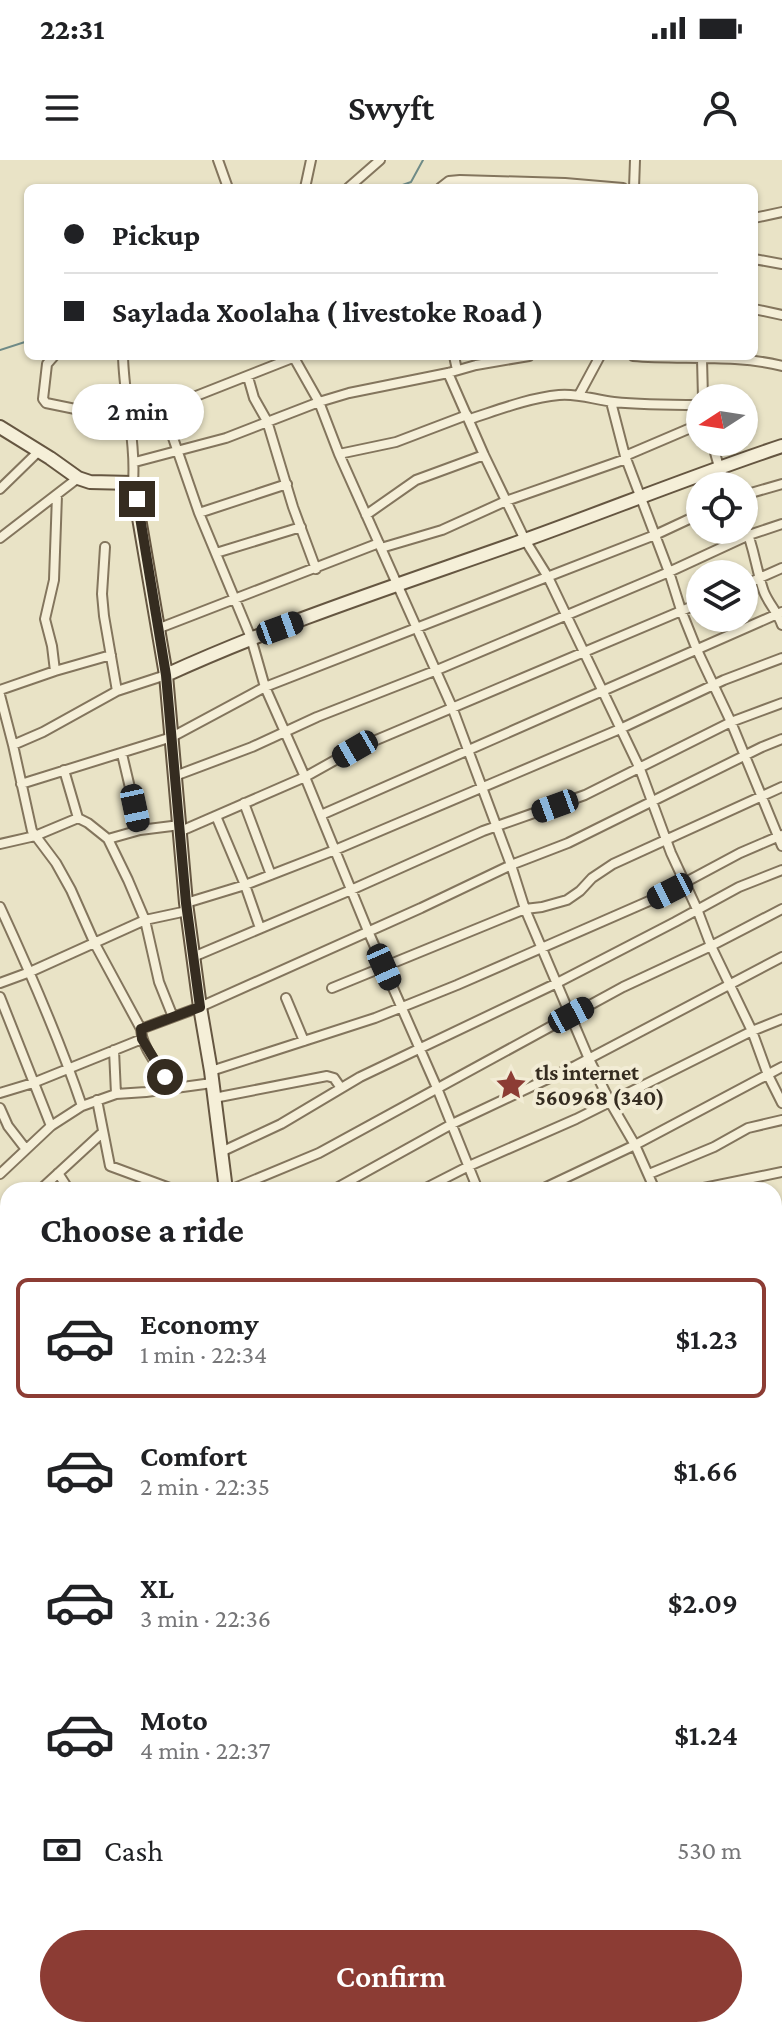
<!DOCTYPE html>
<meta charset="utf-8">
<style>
:root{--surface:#fff;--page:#f6f6f6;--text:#202124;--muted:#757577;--line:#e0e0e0;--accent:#8c3c34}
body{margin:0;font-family:"Crimson Pro",serif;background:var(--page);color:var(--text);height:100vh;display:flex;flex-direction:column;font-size:30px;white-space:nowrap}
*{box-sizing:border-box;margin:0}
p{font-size:26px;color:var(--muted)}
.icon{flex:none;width:44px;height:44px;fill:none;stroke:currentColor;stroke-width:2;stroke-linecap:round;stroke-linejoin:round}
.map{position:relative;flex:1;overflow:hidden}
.panel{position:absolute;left:0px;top:1022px;width:782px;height:856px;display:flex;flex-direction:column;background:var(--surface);border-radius:24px 24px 0 0;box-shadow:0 2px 6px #0004}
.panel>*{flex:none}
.hud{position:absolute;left:24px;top:24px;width:734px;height:176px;border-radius:12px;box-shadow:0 2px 6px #0004;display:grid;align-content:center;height:176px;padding:0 40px;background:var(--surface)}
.needle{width:52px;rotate:258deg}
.controls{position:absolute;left:686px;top:224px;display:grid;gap:16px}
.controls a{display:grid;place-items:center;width:72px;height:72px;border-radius:50%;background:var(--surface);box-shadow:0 2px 6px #0004;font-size:40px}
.end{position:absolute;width:36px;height:36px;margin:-18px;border:10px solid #352c20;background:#fff;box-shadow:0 0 0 4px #fff}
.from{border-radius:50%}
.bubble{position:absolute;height:56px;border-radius:28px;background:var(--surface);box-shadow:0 2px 6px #0004;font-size:26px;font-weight:600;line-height:56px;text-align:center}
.car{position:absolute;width:24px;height:48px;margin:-24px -12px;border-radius:10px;box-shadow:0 0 6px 2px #0007;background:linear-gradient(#222 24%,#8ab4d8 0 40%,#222 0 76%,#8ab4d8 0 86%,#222 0)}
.hud b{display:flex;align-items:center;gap:28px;height:76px;font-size:30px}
.hud b+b{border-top:2px solid var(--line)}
.hud i{width:20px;height:20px;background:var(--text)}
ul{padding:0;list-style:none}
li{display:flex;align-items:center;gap:24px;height:120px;margin:0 16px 12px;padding:0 24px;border:4px solid transparent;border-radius:12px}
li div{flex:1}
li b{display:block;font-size:30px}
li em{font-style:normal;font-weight:600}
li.current{border-color:var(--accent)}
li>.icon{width:72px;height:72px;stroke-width:1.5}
h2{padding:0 40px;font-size:36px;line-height:96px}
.pay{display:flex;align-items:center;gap:20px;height:88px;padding:0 40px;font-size:30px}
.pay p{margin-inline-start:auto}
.action{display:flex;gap:16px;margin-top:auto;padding:16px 40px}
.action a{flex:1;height:92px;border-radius:48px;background:var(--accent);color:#fff;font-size:32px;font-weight:600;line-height:92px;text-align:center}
.status{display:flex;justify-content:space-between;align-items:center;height:56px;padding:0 40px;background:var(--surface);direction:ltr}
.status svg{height:22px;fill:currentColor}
header{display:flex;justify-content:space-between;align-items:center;height:104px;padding:0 40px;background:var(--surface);font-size:36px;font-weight:600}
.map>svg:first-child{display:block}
</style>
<div class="status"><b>22:31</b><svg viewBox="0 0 49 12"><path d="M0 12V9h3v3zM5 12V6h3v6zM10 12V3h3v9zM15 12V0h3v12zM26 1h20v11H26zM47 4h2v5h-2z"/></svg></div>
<header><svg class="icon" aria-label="menu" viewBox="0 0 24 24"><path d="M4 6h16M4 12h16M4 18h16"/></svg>Swyft<svg class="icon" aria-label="person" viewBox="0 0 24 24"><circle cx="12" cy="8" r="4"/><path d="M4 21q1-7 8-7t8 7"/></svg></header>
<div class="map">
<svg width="782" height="1878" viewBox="0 0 782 1878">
<rect width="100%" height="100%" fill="#e9e3c6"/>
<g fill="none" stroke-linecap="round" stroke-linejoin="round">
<!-- stream -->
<path stroke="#6f8b87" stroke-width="2" d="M394 28 411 22 423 0
M0 190 28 181"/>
<defs>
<path id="street" d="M218 0 228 28
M305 28 311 0
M348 28 380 0
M440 28 449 21 460 20 565 23 623 28
M634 28 635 0
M754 58 782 52
M754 99 782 104
M754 149 782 155
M54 196 47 204 43 239 46 243 129 260 163 249 295 197
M123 196C124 239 136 281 133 323
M293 196 319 242 339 294 452 547 511 705 525 749 589 899 610 942 635 985 655 1030
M454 196 457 210
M633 196C680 200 736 194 782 206
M702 199 703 238
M448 213 484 295 525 380 548 417 640 609 671 693 697 749 711 786 752 871 768 915 782 943
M248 217 254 238 267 261 293 347 316 409
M579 235 600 196
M611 242 625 296 669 412 681 450 697 490 731 562 782 686
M163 249 199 353 251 478 265 527 305 617 368 771 437 928 478 1030
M470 259C498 250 528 238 559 235 578 233 595 240 614 242 642 245 671 245 700 245
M712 282 719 307 727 326
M339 294 396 282 467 255
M625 296 700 264
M135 302 226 278 319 242 349 233 448 213 476 205 529 196
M0 329 39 291
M744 335 782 324
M199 353 287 324
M366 355 416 320 484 295
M744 364C754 386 756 410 764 432 769 444 778 453 782 465
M0 378 78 318
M381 388 442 370 506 341 626 299
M216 393 301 367
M744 425 782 408
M157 469 379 383
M55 511 52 486 45 459 54 420 57 335
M0 530 55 511 111 495
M117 531 166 515
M0 535 13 585 32 671 56 703 71 730 95 784 141 869C142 890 162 912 175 927
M13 585 43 572 117 531 104 456 102 434 105 387
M122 594 140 670
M64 610 78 658
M175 616 252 587 317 557 437 510 669 412 749 375 782 364
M21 624 172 577 265 527 655 375 700 354
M244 643 271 715
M321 655 782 452
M216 656 245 725 260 768
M181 671 305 617 355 589 700 443
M108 679 140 670 180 665
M0 684 35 676 78 658 88 663 108 679 128 720 145 760 159 822 173 857
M186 743 245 725 335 690 620 569 724 520 782 498
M0 747C30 812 59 878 82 946
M193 797 351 730 483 671 585 635 731 562 782 543
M0 823 30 812 145 760 187 751
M332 828 525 749 542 747 567 740 580 731 592 718 613 704 782 627
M0 837 51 966
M286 838 304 881
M141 869 200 847 421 748 511 705 568 683 762 587 782 579
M114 890 116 934
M211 911 375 858 457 825 656 738 740 693 782 675
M0 933 33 923 142 879
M214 938 327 916 334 918 341 928
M97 940 110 1006 175 1030
M0 948 8 966 25 988
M221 992 281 964 360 917 557 823 675 762 739 727 782 710
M58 1013 69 1030
M0 1014 51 966 82 946 116 934 146 932 212 923
M649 1014 714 987 748 968 782 960
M40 1030 103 972
M230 1030 319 993 623 827 711 786 782 749
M333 1030 452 964 575 906 782 797
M422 1030 469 1006 576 959 752 871 782 859
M540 1030 635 985 782 907
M694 1030 782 1012
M774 1054 782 1052
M0 1072 8 1064
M0 1080 8 1088
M0 1120 8 1110
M0 1158 8 1154
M774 1200 782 1215
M0 1202 8 1198
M0 1241 8 1238
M774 1275 782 1292
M0 1285 8 1281
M0 1326 8 1323
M774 1336 782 1333
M0 1367 8 1364
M774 1378 782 1397
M0 1406 8 1403
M0 1450 8 1447
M776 1459 782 1493
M0 1491 8 1490
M774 1508 782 1505
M774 1592 782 1588
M0 1595 8 1616
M774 1636 782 1656
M0 1654 8 1650
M0 1690 8 1687
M0 1709 8 1731
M774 1749 782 1767
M0 1782 8 1778
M774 1791 782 1789
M0 1823 8 1854
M774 1869 777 1878
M51 1870 54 1878
M80 1870 84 1878
M117 1870 122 1878
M479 1870 486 1878
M525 1870 531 1878
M604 1870 610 1878
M690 1870 693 1878
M733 1870 736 1878
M383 1873 387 1878
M0 1876 12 1871 15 1878
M133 1878 144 1870
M195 1878 206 1870
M441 1878 450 1870
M566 1878 571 1874 582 1870
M647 1878 673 1870"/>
<path id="secondary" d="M0 267 50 298 78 318 90 322 133 323 166 515 186 743 200 847 211 911 226 1030
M166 515C282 462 404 423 525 380 611 349 695 315 782 286
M774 1107 782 1105
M774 1165 782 1161
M0 1557 8 1558
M277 1871 287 1874 333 1875"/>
</defs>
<!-- street casing -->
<use href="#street" stroke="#83755d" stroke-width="12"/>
<!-- secondary casing -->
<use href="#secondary" stroke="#655641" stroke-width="16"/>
<!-- street -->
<use href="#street" stroke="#f5efd8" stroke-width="8"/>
<!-- secondary -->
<use href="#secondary" stroke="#f5efd8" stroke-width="12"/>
</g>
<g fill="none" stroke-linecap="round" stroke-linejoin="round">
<!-- route -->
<path stroke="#352c20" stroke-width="10" d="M137 339 166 515 186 743 200 847 141 869 142 879 165 917"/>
</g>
<!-- icons -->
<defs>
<symbol id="sight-bare" viewBox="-9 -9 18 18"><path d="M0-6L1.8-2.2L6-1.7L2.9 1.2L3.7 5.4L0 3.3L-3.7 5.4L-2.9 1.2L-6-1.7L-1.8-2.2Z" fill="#8c3c34" stroke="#f2ecd5" stroke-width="2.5" paint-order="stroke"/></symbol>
</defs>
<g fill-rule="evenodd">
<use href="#sight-bare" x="489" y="903" width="44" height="44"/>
</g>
<g text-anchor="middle" stroke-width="8" stroke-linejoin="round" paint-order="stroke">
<!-- poi labels -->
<g font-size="22" font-weight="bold" fill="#352c20" stroke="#f2ecd5" text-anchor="start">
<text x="535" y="920">tls internet<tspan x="535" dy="25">560968 (340)</tspan></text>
</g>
</g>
</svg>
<div class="controls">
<a><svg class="needle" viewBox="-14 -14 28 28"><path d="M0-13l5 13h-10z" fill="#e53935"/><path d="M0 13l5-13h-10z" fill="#757577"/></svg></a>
<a><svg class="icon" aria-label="locate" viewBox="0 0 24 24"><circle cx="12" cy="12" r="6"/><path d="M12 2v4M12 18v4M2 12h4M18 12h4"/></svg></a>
<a><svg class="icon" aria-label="layers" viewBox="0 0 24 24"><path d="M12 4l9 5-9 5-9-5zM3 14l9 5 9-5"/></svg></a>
</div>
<i class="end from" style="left:165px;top:917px"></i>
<i class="end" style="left:137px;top:339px"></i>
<div class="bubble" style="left:72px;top:224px;width:132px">2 min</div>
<i class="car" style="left:280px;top:468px;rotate:70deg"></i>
<i class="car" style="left:355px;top:589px;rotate:240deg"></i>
<i class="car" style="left:555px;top:646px;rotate:250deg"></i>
<i class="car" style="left:135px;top:648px;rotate:168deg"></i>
<i class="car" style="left:670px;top:731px;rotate:243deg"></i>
<i class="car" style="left:384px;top:807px;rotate:156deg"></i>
<i class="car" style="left:571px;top:855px;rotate:62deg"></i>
<div class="hud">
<b><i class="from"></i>Pickup</b>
<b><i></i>Saylada Xoolaha ( livestoke Road )</b>
</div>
<section class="panel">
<h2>Choose a ride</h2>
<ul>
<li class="current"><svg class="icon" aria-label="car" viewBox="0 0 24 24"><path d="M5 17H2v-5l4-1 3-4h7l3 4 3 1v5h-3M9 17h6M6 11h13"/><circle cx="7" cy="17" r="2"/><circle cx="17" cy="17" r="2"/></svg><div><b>Economy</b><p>1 min · 22:34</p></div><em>$1.23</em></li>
<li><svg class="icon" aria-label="car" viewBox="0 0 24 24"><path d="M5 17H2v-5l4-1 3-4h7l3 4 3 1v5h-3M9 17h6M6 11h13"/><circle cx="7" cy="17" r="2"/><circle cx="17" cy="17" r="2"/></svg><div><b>Comfort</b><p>2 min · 22:35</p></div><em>$1.66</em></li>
<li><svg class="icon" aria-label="car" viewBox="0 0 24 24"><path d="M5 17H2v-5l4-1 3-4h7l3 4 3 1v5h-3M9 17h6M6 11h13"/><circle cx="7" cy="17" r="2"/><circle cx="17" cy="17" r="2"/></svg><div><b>XL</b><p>3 min · 22:36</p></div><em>$2.09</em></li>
<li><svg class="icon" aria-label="car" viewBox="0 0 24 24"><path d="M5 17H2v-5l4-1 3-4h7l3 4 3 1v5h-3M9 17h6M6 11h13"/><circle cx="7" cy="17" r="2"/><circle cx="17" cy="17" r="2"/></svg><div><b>Moto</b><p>4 min · 22:37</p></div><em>$1.24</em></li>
</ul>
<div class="pay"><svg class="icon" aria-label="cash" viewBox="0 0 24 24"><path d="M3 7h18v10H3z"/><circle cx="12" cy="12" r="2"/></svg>Cash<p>530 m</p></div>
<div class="action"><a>Confirm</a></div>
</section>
</div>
